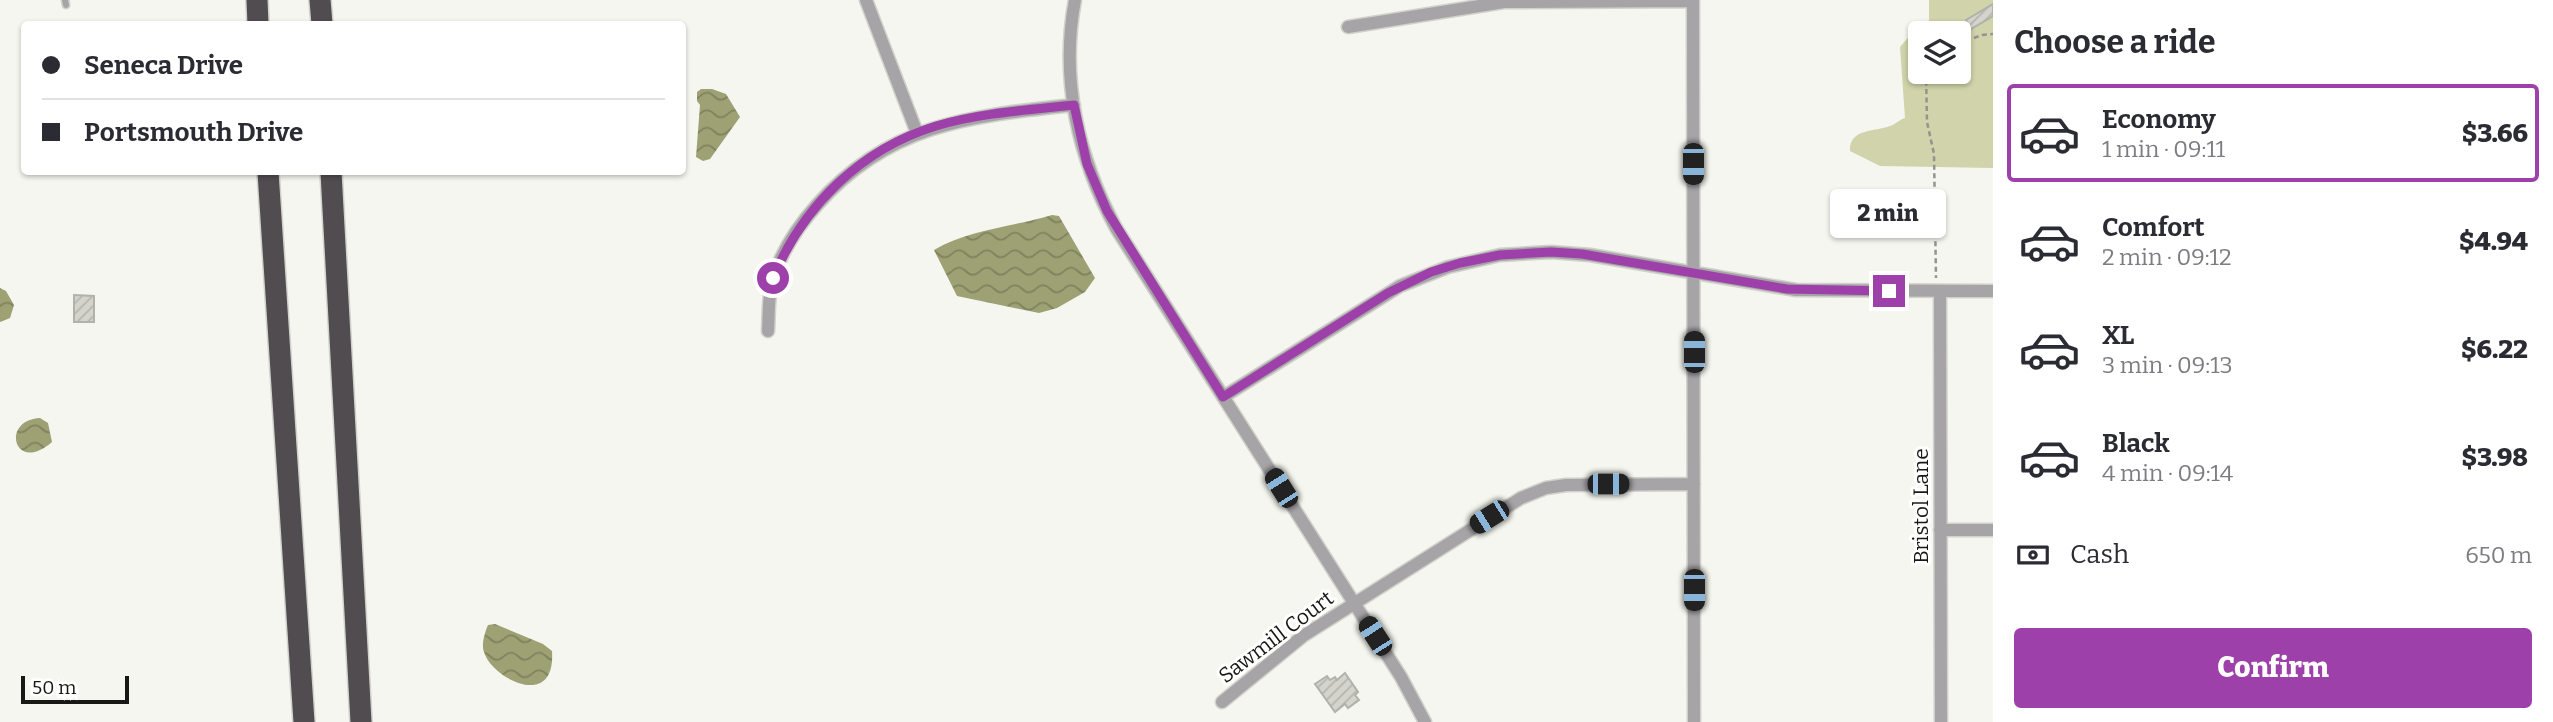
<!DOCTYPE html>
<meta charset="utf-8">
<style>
:root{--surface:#fff;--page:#f7f7f7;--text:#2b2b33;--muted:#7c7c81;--line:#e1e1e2;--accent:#9e40a9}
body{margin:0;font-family:Bitter,serif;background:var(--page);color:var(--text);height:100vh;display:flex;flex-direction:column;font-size:26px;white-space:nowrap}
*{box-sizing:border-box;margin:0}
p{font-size:23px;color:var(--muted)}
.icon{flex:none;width:38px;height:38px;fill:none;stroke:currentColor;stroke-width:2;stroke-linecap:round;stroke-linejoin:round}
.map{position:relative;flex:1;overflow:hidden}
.details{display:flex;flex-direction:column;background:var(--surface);width:560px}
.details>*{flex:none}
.top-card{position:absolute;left:21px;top:21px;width:665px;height:154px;border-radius:7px;box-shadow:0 2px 5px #0004;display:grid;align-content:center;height:154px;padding:0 21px;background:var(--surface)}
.buttons{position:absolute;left:1908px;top:21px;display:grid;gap:14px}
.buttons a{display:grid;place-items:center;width:63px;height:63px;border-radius:7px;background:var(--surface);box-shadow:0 2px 5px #0004;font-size:35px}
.scale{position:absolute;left:21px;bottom:18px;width:108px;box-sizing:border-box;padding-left:7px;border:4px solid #181816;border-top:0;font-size:19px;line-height:24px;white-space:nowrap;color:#181816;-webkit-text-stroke:5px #fffffe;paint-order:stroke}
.end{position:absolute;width:32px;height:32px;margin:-16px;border:9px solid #9e40a9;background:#fff;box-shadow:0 0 0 4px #fff}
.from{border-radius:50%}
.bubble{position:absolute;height:49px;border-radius:7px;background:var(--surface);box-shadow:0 2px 5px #0004;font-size:23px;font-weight:800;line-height:49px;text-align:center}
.car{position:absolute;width:21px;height:42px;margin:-21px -10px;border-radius:9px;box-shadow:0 0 5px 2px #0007;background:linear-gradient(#222 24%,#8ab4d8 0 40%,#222 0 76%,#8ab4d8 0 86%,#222 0)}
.top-card b{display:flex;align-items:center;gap:24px;height:66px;font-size:26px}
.top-card b+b{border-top:2px solid var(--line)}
.top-card i{width:18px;height:18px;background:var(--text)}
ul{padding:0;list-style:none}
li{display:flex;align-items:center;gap:21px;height:98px;margin:0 14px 10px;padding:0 7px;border:4px solid transparent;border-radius:7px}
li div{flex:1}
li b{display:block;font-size:26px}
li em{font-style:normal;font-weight:800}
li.selected{border-color:var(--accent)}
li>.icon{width:63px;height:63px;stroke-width:1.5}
h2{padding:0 21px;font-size:32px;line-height:84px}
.pay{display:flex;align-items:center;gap:18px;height:77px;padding:0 21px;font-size:26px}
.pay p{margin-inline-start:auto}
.cta{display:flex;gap:14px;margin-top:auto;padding:14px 21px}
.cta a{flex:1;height:80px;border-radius:7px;background:var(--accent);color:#fff;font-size:28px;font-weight:800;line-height:80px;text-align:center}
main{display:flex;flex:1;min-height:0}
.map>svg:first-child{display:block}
</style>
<main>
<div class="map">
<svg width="1993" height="722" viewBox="0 0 1993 722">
<defs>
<pattern id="water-waves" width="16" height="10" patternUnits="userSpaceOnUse" patternTransform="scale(1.75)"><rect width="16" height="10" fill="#9ea173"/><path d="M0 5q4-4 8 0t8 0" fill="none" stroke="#80825d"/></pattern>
<pattern id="building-hatch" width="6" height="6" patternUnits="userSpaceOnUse" patternTransform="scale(1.75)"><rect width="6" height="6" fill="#d4d4cd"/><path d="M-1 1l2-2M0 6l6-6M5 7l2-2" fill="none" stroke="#b5b5af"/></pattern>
</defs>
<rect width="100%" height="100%" fill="#f5f6ef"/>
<!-- park -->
<path fill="#d1d3aa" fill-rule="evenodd" d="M1929 0H1993V168L1880 166 1850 151C1849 128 1875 132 1890 126 1896 124 1899 120 1905 118L1900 47 1911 34 1929 32ZM1920 33H1958V72H1920Z"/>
<!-- water -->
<path fill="url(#water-waves)" d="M701 89H712L726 94 740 117 710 159 703 161 696 157 700 105 697 101V92Z
M1052 215 1059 216 1095 278 1085 292 1057 308 1039 313 957 296 934 250C969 229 1013 227 1052 215Z
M0 288 6 291 14 305 10 318 0 322Z
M40 418 48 423 52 442C14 475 0 420 40 418Z
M495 624 543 644 552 651C556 711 492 679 484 652 481 645 485 632 488 625Z"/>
<!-- building -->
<path fill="url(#building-hatch)" stroke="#b1b2ab" stroke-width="2" d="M1993 4V16L1971 29 1966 20Z
M74 295 94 296V322H74Z
M1345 673 1358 692 1355 695 1359 700 1348 708 1345 704 1335 712 1315 684 1327 676 1330 680 1335 677 1337 680Z"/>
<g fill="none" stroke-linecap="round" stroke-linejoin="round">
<defs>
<path id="service" d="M65 0 66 5"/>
<path id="minor" d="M866 0 917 133
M1075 0C1060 79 1078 158 1116 228L1401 677 1425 722
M1693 0 1694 722
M1348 27 1504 2 1693 1
M1940 291 1941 722
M768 331C769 314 768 294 773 278 782 251 799 225 817 205 889 123 972 116 1074 105
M1223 397 1400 286 1448 267 1500 255 1551 252 1590 255 1796 290 1993 291
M1940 530H1993
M1222 702 1303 636 1521 498 1546 488 1566 485 1694 484"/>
<path id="motorway" d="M257 0 258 24
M320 0 322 24
M268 172 304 722
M331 172 361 722"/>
</defs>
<!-- service casing -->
<use href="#service" stroke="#d2d2cc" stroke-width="9"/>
<!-- minor casing -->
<use href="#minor" stroke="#d2d2cc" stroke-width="15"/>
<!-- motorway casing -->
<use href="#motorway" stroke="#d2d2cc" stroke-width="24"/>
<!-- path -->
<path stroke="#93938f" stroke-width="2.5" stroke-dasharray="5 3.5" stroke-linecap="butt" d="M1958 44 1982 35 1993 34
M1926 72 1927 122 1934 154 1936 278"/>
<!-- service -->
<use href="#service" stroke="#a7a4a7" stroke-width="6"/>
<!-- minor -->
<use href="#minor" stroke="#a7a4a7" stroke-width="12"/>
<!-- motorway -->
<use href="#motorway" stroke="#504c50" stroke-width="21"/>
</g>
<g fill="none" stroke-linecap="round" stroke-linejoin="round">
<!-- route -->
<path stroke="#9e40a9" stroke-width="9" d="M773 278C803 206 861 149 936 126 980 113 1028 110 1074 105L1087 164 1107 211 1223 397 1388 293 1431 272 1460 263 1500 255 1551 252 1582 254 1787 289 1889 291"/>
</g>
<g text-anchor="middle" stroke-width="6" stroke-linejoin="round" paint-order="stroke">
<!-- street labels -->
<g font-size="21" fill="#181816" stroke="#fffffe">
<text transform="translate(1921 506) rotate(-90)" y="7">Bristol Lane</text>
<text transform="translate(1276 637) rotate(-37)" y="7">Sawmill Court</text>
</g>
</g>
</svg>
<div class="buttons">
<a><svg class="icon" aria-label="layers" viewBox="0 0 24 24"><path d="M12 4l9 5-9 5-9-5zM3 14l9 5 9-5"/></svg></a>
</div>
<div class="scale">50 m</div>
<i class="end from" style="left:773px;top:278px"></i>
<i class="end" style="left:1889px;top:291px"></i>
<div class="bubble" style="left:1830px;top:189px;width:116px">2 min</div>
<i class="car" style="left:1693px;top:164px;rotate:180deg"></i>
<i class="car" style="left:1694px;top:352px;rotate:0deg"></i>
<i class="car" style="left:1608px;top:484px;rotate:90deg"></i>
<i class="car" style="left:1281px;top:488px;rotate:328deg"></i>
<i class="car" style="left:1489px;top:517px;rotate:238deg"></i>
<i class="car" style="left:1694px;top:590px;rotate:180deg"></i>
<i class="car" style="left:1375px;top:636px;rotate:327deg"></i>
<div class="top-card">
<b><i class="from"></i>Seneca Drive</b>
<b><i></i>Portsmouth Drive</b>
</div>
</div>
<section class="details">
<h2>Choose a ride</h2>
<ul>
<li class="selected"><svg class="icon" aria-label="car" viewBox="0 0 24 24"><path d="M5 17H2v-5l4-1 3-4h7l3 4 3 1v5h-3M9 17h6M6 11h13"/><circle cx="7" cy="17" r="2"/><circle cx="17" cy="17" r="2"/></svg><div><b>Economy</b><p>1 min · 09:11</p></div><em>$3.66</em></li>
<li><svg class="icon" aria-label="car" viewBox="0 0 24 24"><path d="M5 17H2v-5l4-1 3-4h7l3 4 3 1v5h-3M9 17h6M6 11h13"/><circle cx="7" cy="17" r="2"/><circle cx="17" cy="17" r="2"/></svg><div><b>Comfort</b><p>2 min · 09:12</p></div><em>$4.94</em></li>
<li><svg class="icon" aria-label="car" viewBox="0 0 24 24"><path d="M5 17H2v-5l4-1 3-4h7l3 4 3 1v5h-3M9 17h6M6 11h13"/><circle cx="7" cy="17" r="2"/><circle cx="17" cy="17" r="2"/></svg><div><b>XL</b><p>3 min · 09:13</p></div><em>$6.22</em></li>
<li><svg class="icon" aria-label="car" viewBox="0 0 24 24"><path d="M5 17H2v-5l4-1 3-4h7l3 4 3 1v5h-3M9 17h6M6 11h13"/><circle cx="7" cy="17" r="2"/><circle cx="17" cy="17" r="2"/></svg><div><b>Black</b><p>4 min · 09:14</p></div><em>$3.98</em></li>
</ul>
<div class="pay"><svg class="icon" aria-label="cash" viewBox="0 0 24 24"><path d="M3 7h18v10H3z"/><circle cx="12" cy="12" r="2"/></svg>Cash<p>650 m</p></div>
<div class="cta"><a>Confirm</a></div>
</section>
</main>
